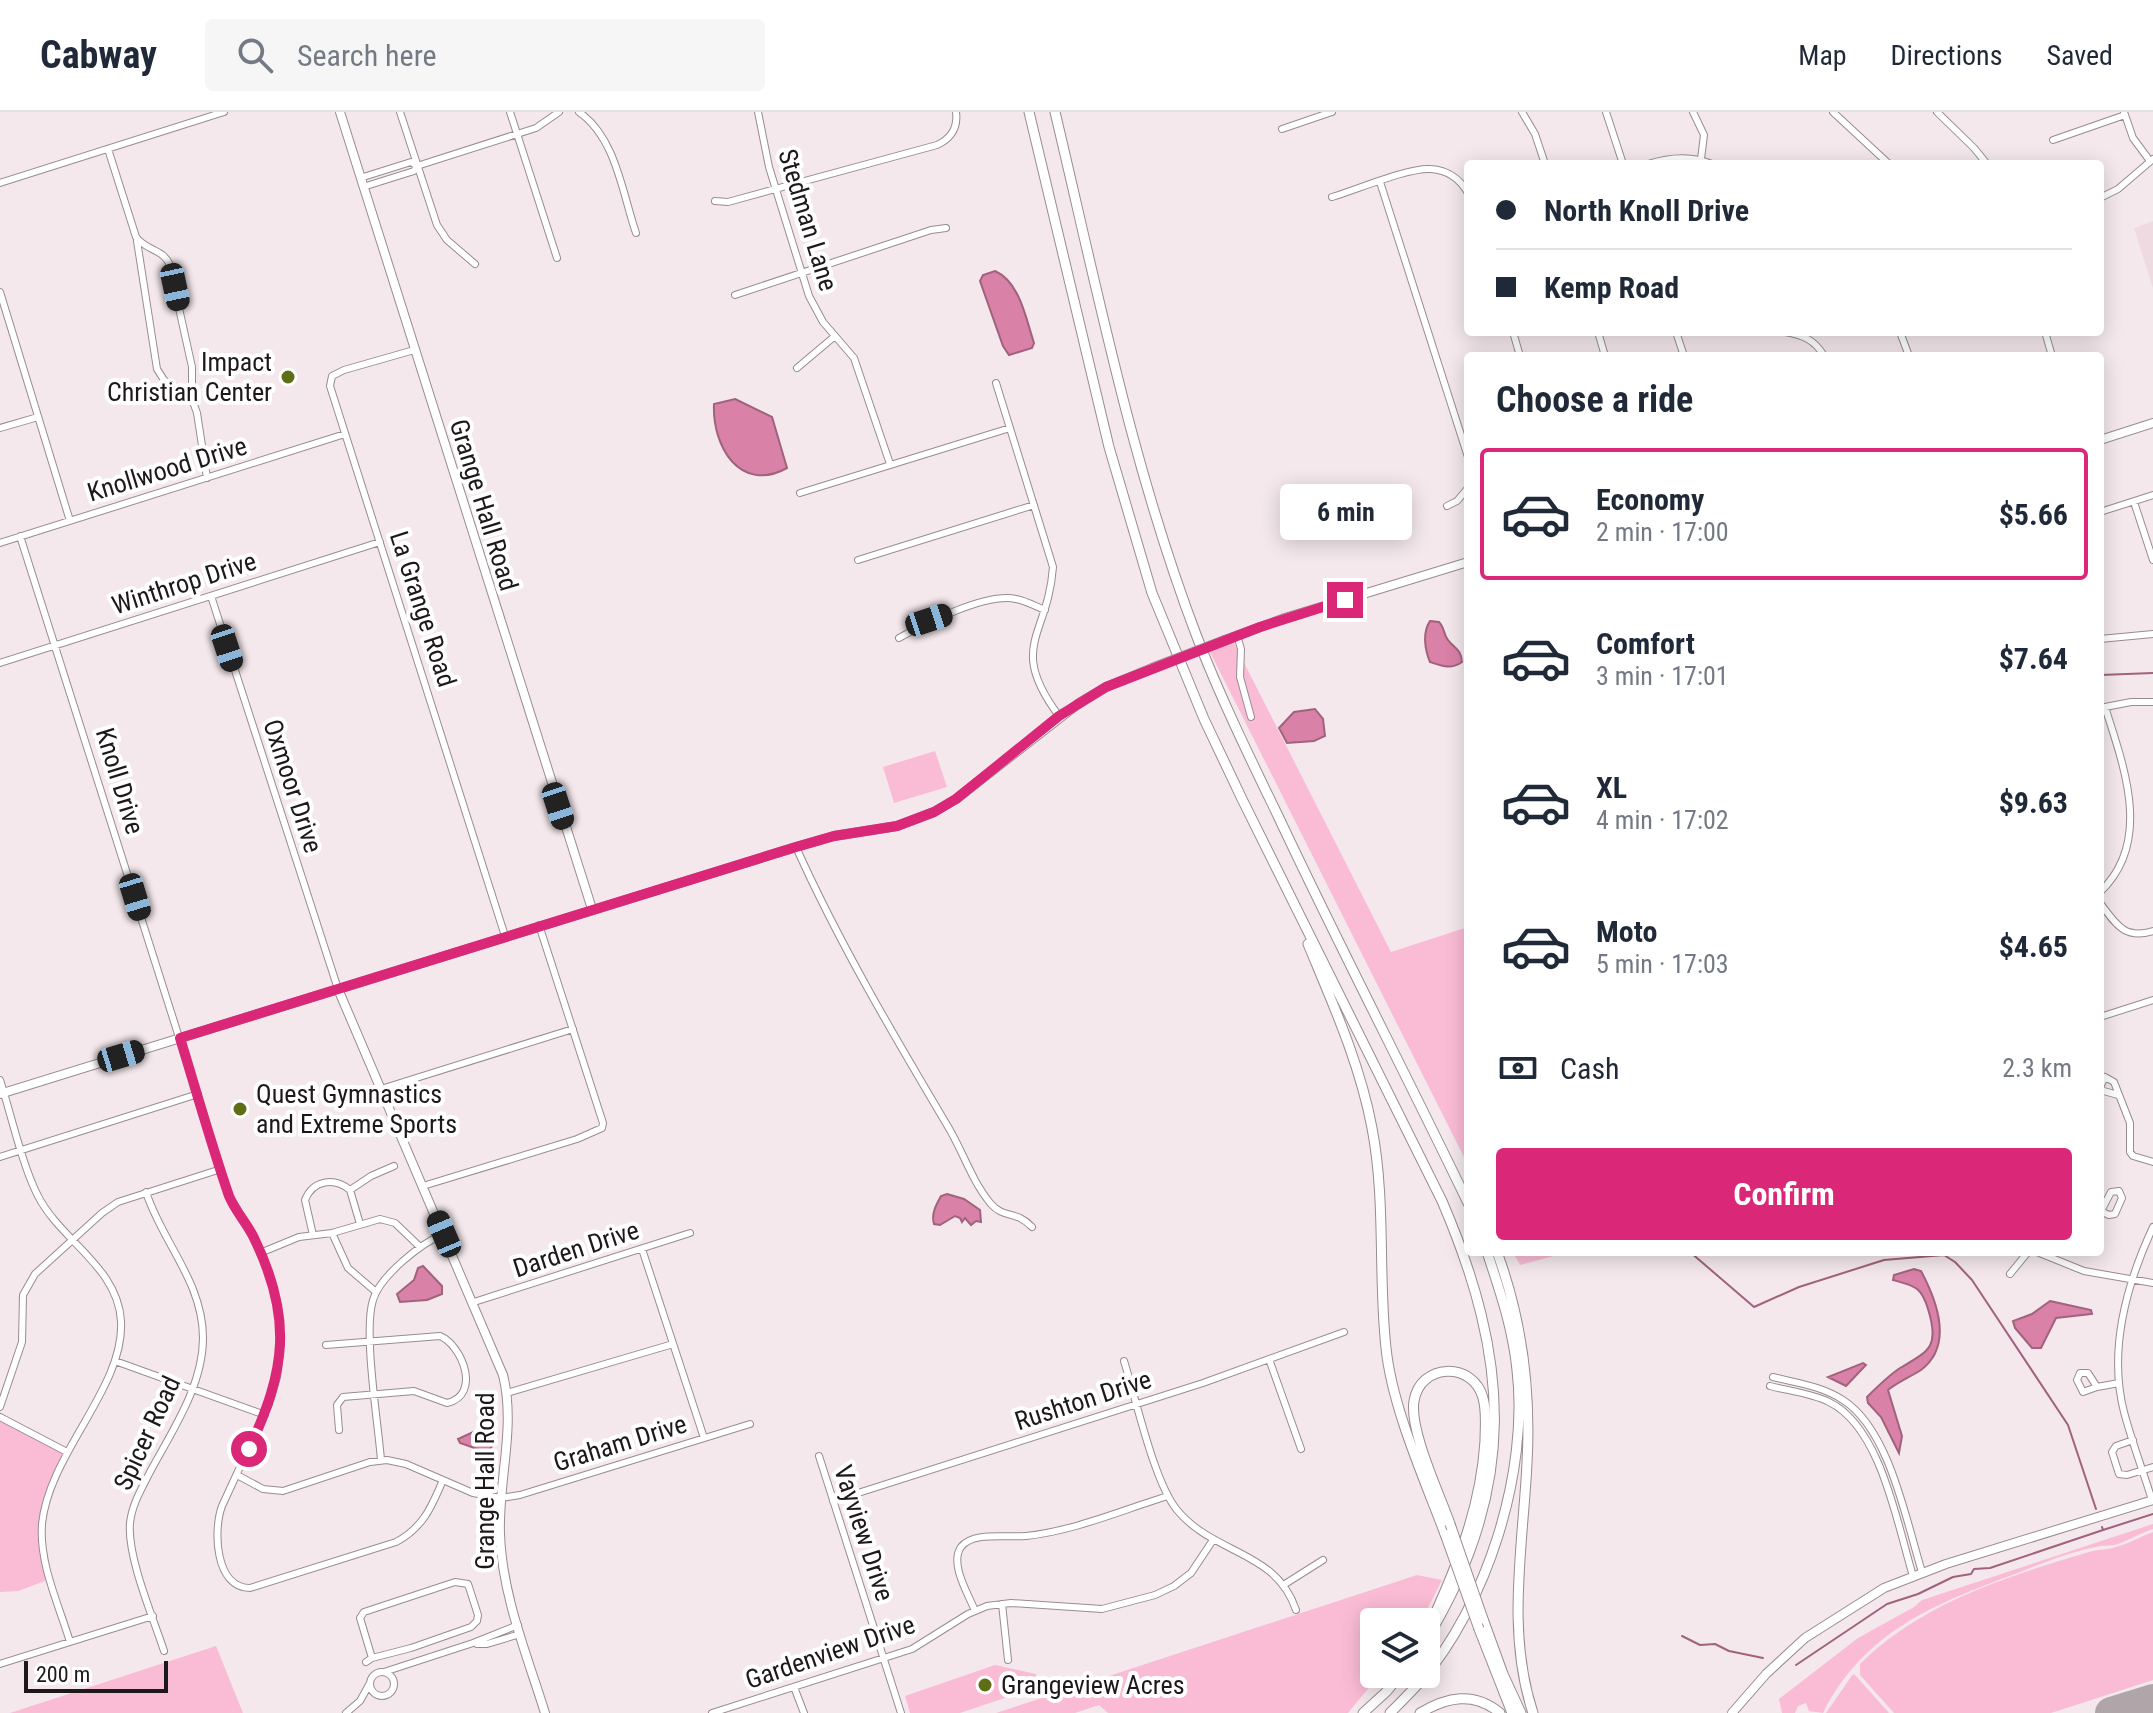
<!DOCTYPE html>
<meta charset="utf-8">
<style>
:root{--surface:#fff;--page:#f6f6f7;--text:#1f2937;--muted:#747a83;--line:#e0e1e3;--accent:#db2777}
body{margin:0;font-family:"Roboto Condensed",sans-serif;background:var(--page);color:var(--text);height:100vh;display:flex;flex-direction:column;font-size:30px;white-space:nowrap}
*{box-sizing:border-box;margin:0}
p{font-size:26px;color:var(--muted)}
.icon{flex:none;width:44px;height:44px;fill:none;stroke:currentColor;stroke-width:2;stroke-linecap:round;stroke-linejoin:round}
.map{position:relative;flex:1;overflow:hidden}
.drawer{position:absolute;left:1464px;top:240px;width:640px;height:904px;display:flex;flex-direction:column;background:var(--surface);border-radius:8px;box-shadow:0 4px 20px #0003}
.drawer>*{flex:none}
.hud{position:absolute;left:1464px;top:48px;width:640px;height:176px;border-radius:8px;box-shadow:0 4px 20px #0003;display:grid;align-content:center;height:176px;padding:0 32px;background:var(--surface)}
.fabs{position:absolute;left:1360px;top:1496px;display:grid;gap:16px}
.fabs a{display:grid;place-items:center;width:80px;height:80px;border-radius:8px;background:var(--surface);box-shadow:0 4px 20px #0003;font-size:40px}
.scale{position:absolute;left:24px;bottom:20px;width:144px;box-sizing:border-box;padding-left:8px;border:4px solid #1d191b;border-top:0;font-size:22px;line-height:28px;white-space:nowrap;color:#1d191b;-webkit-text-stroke:6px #fff;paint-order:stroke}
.end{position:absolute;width:36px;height:36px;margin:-18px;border:10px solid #db2777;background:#fff;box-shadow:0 0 0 4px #fff}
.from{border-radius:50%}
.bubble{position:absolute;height:56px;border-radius:8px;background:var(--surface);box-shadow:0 4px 20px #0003;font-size:26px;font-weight:700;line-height:56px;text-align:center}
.car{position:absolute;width:24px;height:48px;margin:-24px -12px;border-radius:10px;box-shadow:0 0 6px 2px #0007;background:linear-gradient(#222 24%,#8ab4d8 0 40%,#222 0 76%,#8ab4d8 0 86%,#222 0)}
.hud b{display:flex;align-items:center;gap:28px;height:76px;font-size:30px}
.hud b+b{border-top:2px solid var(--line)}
.hud i{width:20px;height:20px;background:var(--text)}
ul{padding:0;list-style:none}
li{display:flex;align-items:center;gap:24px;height:132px;margin:0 16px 12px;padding:0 16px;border:4px solid transparent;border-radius:8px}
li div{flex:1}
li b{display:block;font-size:30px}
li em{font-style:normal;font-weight:700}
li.active{border-color:var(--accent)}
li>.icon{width:72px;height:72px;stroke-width:1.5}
h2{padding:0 32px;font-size:36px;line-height:96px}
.pay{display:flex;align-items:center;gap:20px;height:88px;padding:0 32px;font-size:30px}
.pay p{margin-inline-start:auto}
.action{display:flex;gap:16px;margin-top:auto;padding:16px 32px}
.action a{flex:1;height:92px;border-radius:8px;background:var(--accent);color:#fff;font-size:32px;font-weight:700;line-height:92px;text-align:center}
header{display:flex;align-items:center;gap:48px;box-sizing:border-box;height:112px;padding:0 40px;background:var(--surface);border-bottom:2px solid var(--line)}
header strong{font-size:38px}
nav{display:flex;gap:44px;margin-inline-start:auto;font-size:28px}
.search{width:560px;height:72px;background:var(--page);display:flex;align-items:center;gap:20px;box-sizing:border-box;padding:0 28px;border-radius:8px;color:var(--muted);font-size:30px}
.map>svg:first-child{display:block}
</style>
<header>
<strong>Cabway</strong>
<div class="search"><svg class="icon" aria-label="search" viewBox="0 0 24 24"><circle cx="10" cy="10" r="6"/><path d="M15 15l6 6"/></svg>Search here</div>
<nav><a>Map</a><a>Directions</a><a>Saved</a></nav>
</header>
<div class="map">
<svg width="2153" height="1601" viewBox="0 0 2153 1601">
<rect width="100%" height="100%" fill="#f4e8ec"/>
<!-- built -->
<path fill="#efdae2" d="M2153 109V176L2134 116Z"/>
<!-- green -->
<path fill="#fabcd5" d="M1233 529 1391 840 1468 815V1053L1210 540Z
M935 639 947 675 894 691 883 655Z
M1513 1140H1568L1520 1153Z
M0 1305 67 1340 43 1404 47 1455 45 1469 18 1479 0 1480Z
M2153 1412V1417C2140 1421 2124 1431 2114 1433 2108 1434 2102 1433 2096 1435 2069 1440 2041 1452 2015 1462 1934 1492 1864 1520 1823 1601L1809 1599 1806 1591 1798 1594 1795 1601H1782L1779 1587 1858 1526 1914 1495 1922 1488Z
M2153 1420V1568L2051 1601H1894L1860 1563V1552C1921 1491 2008 1464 2089 1440 2099 1437 2110 1438 2119 1434 2131 1431 2141 1424 2153 1420Z
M1417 1463 1442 1468 1421 1510H1374V1562H1380L1348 1601H1108L1099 1593 1075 1601H996Z
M216 1534 243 1601H10Z
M995 1553 1036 1562 1037 1575 960 1601H910L905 1584Z
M1853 1562 1856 1564 1889 1601H1826Z"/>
<!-- water -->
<path fill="#d981a7" stroke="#a1627d" stroke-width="2" d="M995 159C1020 170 1026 207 1034 231L1032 236 1009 243 1003 234 980 169 983 163Z
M735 287 772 305 787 356C740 382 712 334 714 292Z
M1430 509 1439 510C1445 516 1443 522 1448 528 1455 537 1461 537 1462 550 1451 558 1442 554 1430 550 1425 538 1422 521 1430 509Z
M1315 597 1323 607 1325 624 1314 629 1287 631 1279 616 1294 600Z
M947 1082 964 1087 980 1098 981 1110 976 1109 971 1113 965 1106 962 1110 960 1106 955 1104 940 1113 934 1112C931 1102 936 1093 941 1084Z
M423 1154 442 1174V1182L427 1188 400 1190 397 1182 414 1168 418 1156Z
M1914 1157 1921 1159C1937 1189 1954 1233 1921 1258 1910 1265 1898 1270 1888 1278L1902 1324 1899 1341 1881 1305 1868 1291 1867 1285C1877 1275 1888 1264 1900 1256 1929 1239 1940 1235 1928 1197 1921 1174 1914 1174 1893 1168L1894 1163Z
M2050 1189 2091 1198 2092 1202 2056 1206 2041 1236H2032L2015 1216 2013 1209 2032 1202Z
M1863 1251 1866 1253 1846 1274 1828 1265Z
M487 1309 492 1313 493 1333 489 1338H480L460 1331 458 1327 482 1316Z"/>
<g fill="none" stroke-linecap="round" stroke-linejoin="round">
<!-- stream -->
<path stroke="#a1627d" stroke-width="2" d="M2100 563 2153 561
M1690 1140 1754 1195 1799 1175 1884 1148 1944 1143 1955 1150 1972 1168 2068 1313 2096 1397
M2102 1415 2103 1418 2153 1402
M1682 1524 1700 1533 1715 1532 1729 1539 1763 1546
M1796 1553 1887 1492 1918 1482 1953 1465 1971 1462 1974 1457 1990 1456 2103 1418"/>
<!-- runway -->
<path stroke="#b0a6aa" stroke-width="32" d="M2111 1601 2153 1588"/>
<defs>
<path id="minor" d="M400 0 437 113 447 128 475 152
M510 0 557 146
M579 0C616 26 622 80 636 121
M758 0 769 55 809 184 823 210 854 246 890 352
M1522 0 1535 22 1545 52
M1606 0 1623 52
M1693 0 1704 23 1701 47
M1833 0 1889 52
M1937 0 1974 36 1987 52
M2124 0 2133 26 2150 49
M1282 17 1332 0
M2053 28 2125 3
M108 37 136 125C145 138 162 137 169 151L192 255V287L197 301 207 366
M1648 52C1670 45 1691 43 1712 52
M360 66 411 50 417 54
M1380 70 1468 345
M0 71 224 0
M363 75 414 59 417 54 536 16 559 0
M1332 85C1356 78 1409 55 1431 57 1447 58 1460 67 1468 81
M2100 86 2118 77 2153 47
M715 89 728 90 937 33C952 26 958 15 956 0
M137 129 157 257 164 268 192 287
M0 180 70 409
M735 183 931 118 946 116
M1513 220 1520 244
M1598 220 1605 244
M1676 220 1684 244
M1785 220C1803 223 1815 228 1824 244
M1900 220 1909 244
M2045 220 2052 244
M414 238 344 258 332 264 330 274 505 824
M797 256 835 224
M996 271 1053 455C1048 525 1007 534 1059 604
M0 316 38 305
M800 381 1010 316
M2134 390 2153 448
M1447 394 1457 389 1468 376
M2100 400 2153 383
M20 424 229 1083 255 1128 271 1166 279 1201 281 1229 277 1265 269 1292 222 1394C213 1418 215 1476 250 1476L396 1430C423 1416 432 1394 443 1368
M0 431 345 322
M858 448 1034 393
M211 484 338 877
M1237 523 1241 537 1240 565 1251 605
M899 526C924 512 987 480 1016 487 1026 489 1035 494 1045 498
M2100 527 2153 522
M0 551 380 430
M2100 596 2131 590H2153
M796 735C839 831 893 922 947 1013 963 1039 971 1068 991 1092 1004 1107 1016 1098 1032 1115
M2100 780C2153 730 2124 655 2105 595
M2100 791C2116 812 2124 828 2153 819
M2100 905 2153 888
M0 968C11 1002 22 1053 38 1084 61 1129 118 1155 121 1209 125 1275 49 1341 42 1412 39 1452 59 1493 70 1530
M2100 975 2105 965 2114 970 2130 1011V1040L2133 1044 2153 1050
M381 977 573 917
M2100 978 2118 983
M0 1045 198 982
M423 1074 577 1027 602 1016 603 1011 539 813
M350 1078 371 1064 394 1054
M146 1080C162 1130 203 1170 203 1226 203 1274 172 1319 150 1360 142 1376 132 1392 130 1411 127 1445 153 1505 164 1539
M2100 1099 2109 1103 2115 1102 2122 1086 2119 1079 2111 1080 2101 1099
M332 1121 348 1156 376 1180
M313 1123 305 1088C313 1068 334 1065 350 1078L360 1112
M642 1137 704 1326
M2037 1140 2084 1159 2153 1171
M260 1141 299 1125 332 1121 380 1107 395 1111 419 1134
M2010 1162 2028 1140
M474 1190 690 1121
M326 1233 440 1224C462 1233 482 1283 447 1291L414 1279 343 1285 337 1293 339 1318
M1269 1247 1301 1337
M115 1249 265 1303
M1124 1249C1136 1287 1154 1370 1177 1398 1214 1443 1276 1438 1296 1498
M1773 1265C1797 1271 1822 1274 1843 1288 1890 1318 1906 1409 1922 1460
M1770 1274C1789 1279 1811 1281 1829 1290 1881 1315 1897 1412 1913 1464
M2097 1275 2083 1280 2077 1268 2080 1261H2088L2097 1275 2119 1271
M507 1281 673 1232
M0 1295 22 1230 23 1183 35 1162 102 1101 118 1090 221 1057
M0 1305 67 1340
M2133 1328 2116 1334 2112 1340 2119 1362 2127 1363 2153 1355
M819 1344 901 1601
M381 1348C378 1310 363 1220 373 1188 380 1164 421 1131 444 1122
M237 1363 263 1377 283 1379 370 1350 387 1348 406 1352 473 1381 501 1386 520 1383 750 1312
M2152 1388C2143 1359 2132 1330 2124 1300 2108 1238 2127 1171 2153 1115
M833 1389 1203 1271 1344 1220
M1285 1472 1323 1448
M1002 1492 1008 1548
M975 1499C969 1483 949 1452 961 1435 973 1419 1008 1426 1026 1424 1074 1419 1122 1398 1168 1384
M477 1532H487L520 1522
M366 1550 372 1546 411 1536 471 1515 477 1509 478 1503 468 1472 455 1470 364 1500 360 1506 372 1546
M0 1552 153 1504
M384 1560 473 1531 518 1513
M370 1572a12 12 0 1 1 24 0a12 12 0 1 1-24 0Z
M794 1575 804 1601
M346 1601 360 1589 370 1571
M712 1601 912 1537 968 1502 987 1494 1011 1491 1102 1497 1155 1483 1174 1474 1191 1461 1213 1428"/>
<path id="major" d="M340 0 592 797
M2100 328 2153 311
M1225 528 1285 506 1468 450
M338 877 503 1263C516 1315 498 1369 500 1422 502 1483 527 1543 545 1601
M0 982 796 735 834 724 897 714 934 700 956 687 1079 591 1106 575 1152 556
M1732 1601 1766 1562 1805 1526 1884 1476 1946 1452 2153 1388"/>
<path id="highway" d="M1029 0 1109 335 1152 481 1204 607 1242 687 1442 1089C1510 1247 1519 1376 1426 1528
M1055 0C1097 176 1132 355 1197 525 1221 587 1250 646 1279 706 1340 836 1406 962 1468 1091
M1308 832C1333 892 1360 952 1372 1016 1386 1089 1378 1163 1386 1236 1392 1295 1424 1366 1445 1422
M1497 1140C1522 1208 1531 1279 1527 1351 1523 1434 1506 1520 1533 1601
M1434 1504C1460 1447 1481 1392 1485 1329 1485 1315 1487 1300 1483 1286 1473 1249 1420 1251 1414 1289 1409 1318 1440 1383 1450 1412
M1483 1507 1503 1562 1521 1601
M1479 1517 1512 1601
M1363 1601 1386 1580 1401 1562
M1390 1601C1400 1591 1410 1581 1420 1570 1487 1493 1529 1360 1517 1258 1513 1217 1500 1179 1487 1140
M1420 1601C1447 1585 1474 1579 1500 1601"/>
</defs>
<!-- minor casing -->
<use href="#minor" stroke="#988c90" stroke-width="8"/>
<!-- major casing -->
<use href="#major" stroke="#988c90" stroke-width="10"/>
<!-- highway casing -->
<use href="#highway" stroke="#988c90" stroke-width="11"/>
<!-- minor -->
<use href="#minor" stroke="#fff" stroke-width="6"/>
<!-- major -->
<use href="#major" stroke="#fff" stroke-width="8"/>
<!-- highway -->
<use href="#highway" stroke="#fff" stroke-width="9"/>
<defs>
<path id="major-bridge" d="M1152 556 1225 528"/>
<path id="highway-bridge" d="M1450 1412 1483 1507
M1445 1422 1479 1517"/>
</defs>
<!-- major-bridge casing -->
<use href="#major-bridge" stroke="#988c90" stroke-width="10" stroke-linecap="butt"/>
<!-- highway-bridge casing -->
<use href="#highway-bridge" stroke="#988c90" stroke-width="11" stroke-linecap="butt"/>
<!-- major-bridge -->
<use href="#major-bridge" stroke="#fff" stroke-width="8"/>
<!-- highway-bridge -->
<use href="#highway-bridge" stroke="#fff" stroke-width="9"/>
</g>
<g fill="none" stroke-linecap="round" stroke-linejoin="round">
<!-- route -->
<path stroke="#db2777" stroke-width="10" d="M249 1337C286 1258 293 1206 254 1126 247 1111 235 1099 229 1084 211 1032 196 978 180 926L796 735 834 724 897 714 934 700 956 687 1059 604 1106 575 1260 515 1345 488"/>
</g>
<!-- markers -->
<g fill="#5f6d17" stroke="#fff" stroke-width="3">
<circle cx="288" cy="265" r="8"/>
<circle cx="240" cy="997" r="8"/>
<circle cx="985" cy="1573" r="8"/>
</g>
<g text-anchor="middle" stroke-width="8" stroke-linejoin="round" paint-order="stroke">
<!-- street labels -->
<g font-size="26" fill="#1d191b" stroke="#fff">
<text transform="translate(808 108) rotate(73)" y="9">Stedman Lane</text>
<text transform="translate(167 357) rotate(-17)" y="9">Knollwood Drive</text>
<text transform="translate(484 393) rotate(73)" y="9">Grange Hall Road</text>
<text transform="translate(184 471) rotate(-18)" y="9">Winthrop Drive</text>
<text transform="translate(423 497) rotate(72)" y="9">La Grange Road</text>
<text transform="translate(120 669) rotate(73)" y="9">Knoll Drive</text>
<text transform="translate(293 674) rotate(72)" y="9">Oxmoor Drive</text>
<text transform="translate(576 1137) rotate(-18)" y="9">Darden Drive</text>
<text transform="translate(1083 1288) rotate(-18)" y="9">Rushton Drive</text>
<text transform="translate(147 1321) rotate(-65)" y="9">Spicer Road</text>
<text transform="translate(620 1331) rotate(-17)" y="9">Graham Drive</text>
<text transform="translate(485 1369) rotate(-90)" y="9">Grange Hall Road</text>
<text transform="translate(864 1421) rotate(72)" y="9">Vayview Drive</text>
<text transform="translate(830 1540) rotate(-19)" y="9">Gardenview Drive</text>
</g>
<!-- poi labels -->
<g font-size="26" fill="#1d191b" stroke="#fff" text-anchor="start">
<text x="272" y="259" text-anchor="end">Impact<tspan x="272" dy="30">Christian Center</tspan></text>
<text x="256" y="991">Quest Gymnastics<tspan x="256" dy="30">and Extreme Sports</tspan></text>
<text x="1001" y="1582">Grangeview Acres</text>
</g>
</g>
</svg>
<div class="fabs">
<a><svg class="icon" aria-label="layers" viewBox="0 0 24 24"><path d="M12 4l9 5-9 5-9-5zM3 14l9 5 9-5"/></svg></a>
</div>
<div class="scale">200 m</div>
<i class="end from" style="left:249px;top:1337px"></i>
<i class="end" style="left:1345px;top:488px"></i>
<div class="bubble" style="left:1280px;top:372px;width:132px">6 min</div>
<i class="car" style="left:175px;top:175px;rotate:168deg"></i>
<i class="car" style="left:929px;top:508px;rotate:72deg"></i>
<i class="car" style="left:227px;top:536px;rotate:162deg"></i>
<i class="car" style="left:558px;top:694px;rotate:162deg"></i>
<i class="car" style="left:135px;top:785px;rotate:163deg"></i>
<i class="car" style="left:121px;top:944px;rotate:73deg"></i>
<i class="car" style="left:444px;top:1122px;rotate:337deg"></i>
<div class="hud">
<b><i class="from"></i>North Knoll Drive</b>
<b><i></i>Kemp Road</b>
</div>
<section class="drawer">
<h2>Choose a ride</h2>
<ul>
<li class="active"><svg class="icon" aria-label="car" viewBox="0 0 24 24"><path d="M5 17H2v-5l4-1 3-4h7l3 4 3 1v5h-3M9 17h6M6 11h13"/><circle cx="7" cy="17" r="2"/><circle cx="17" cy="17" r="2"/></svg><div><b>Economy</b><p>2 min · 17:00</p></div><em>$5.66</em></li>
<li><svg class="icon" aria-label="car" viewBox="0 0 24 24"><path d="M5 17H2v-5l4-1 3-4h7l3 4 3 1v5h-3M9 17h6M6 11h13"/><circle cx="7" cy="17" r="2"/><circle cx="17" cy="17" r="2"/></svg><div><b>Comfort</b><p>3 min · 17:01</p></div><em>$7.64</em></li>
<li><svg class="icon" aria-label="car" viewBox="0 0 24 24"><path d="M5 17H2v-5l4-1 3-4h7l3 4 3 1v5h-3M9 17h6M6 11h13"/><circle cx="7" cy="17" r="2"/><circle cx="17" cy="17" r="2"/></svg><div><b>XL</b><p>4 min · 17:02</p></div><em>$9.63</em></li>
<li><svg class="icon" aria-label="car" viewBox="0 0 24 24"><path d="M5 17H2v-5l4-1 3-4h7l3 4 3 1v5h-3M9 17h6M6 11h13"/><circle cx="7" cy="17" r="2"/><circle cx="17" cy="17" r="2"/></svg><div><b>Moto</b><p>5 min · 17:03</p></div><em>$4.65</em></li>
</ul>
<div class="pay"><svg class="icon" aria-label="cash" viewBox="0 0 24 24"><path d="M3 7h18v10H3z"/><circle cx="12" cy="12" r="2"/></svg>Cash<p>2.3 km</p></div>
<div class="action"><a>Confirm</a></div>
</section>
</div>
